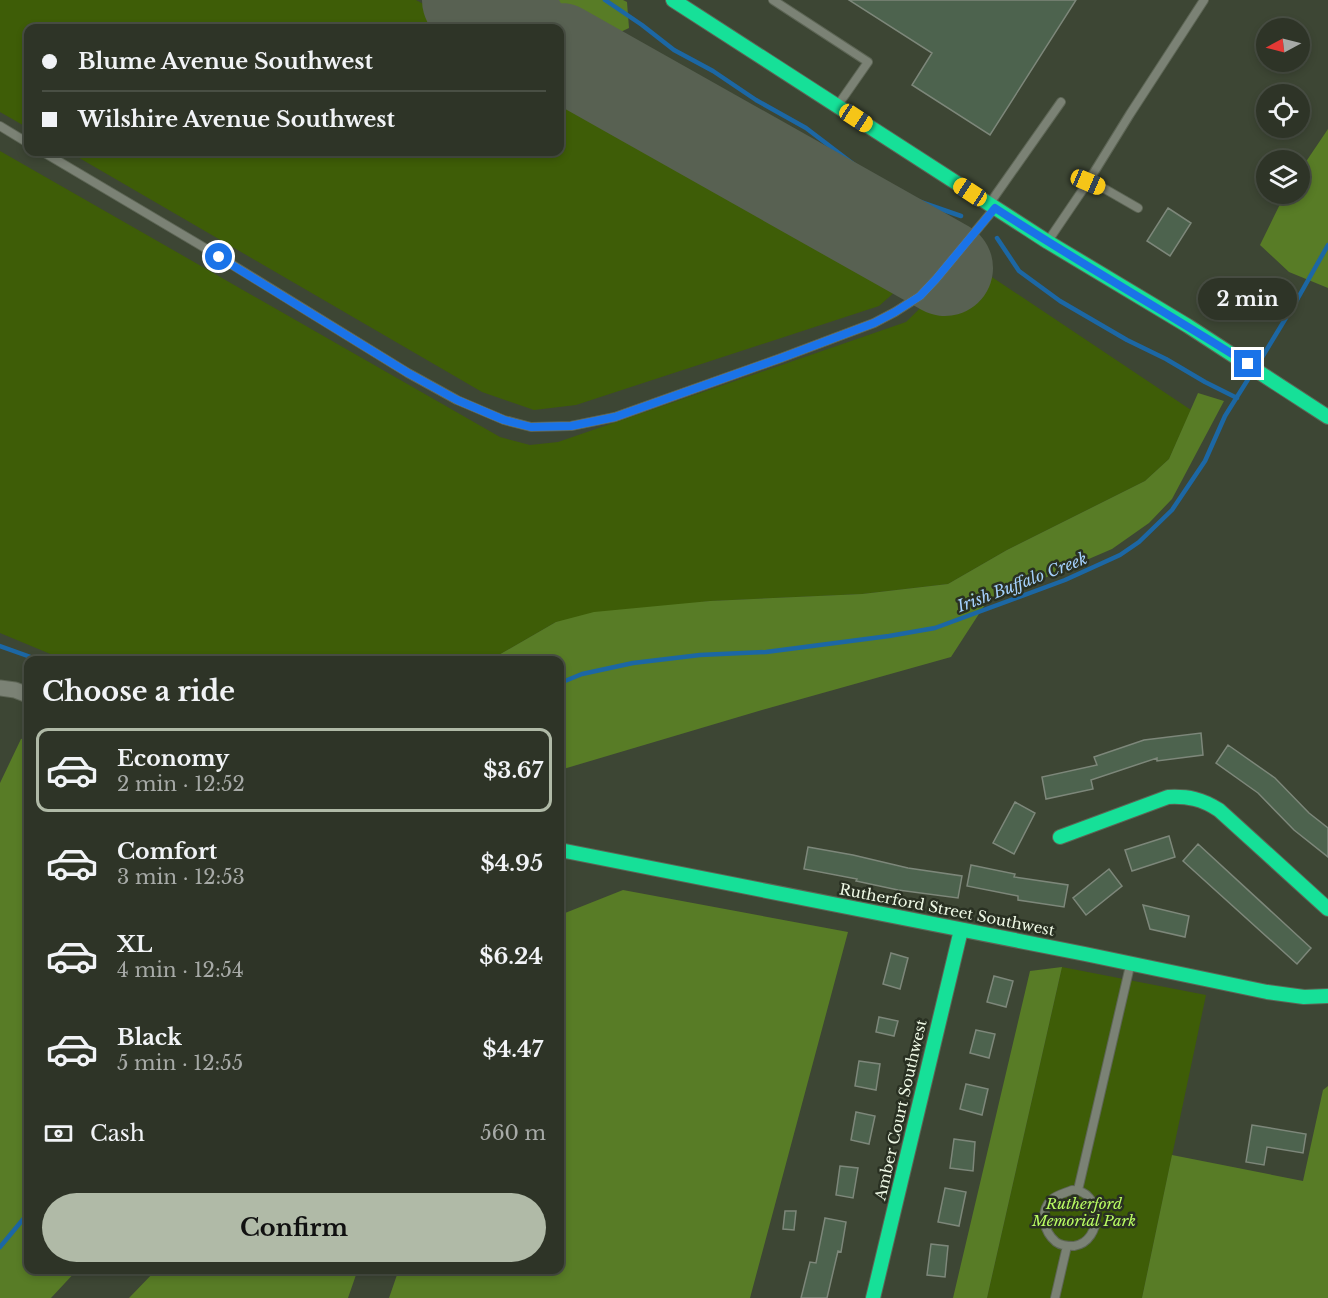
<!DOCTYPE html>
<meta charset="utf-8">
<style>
:root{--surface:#2e3427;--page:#3a3f33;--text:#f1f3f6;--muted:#a7aaa7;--line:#494f44;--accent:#b0baa7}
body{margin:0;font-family:"Libre Baskerville",serif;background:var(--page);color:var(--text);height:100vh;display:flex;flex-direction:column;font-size:22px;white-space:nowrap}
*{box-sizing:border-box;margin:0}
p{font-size:20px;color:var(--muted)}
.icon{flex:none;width:33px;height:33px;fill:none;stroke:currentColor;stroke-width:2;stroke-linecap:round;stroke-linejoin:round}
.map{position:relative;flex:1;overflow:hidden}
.details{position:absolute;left:24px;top:656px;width:540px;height:618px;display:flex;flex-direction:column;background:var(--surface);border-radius:12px;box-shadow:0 3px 9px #0003,0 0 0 2px var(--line)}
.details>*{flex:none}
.guide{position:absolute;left:24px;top:24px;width:540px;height:132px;border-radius:12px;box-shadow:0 3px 9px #0003,0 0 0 2px var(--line);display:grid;align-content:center;height:132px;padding:0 18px;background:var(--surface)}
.needle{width:39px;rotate:263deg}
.controls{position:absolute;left:1256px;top:18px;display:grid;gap:12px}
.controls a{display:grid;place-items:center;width:54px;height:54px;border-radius:50%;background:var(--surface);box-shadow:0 3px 9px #0003,0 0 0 2px var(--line);font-size:30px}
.end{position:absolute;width:27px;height:27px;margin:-14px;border:8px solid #1a73e8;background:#fff;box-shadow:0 0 0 3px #fff}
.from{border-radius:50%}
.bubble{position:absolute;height:42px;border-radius:21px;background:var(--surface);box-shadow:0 3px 9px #0003,0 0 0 2px var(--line);font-size:20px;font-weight:700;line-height:42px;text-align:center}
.car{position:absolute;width:18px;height:36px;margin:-18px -9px;border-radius:8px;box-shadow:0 0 4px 2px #0007;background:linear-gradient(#f5c518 24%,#345 0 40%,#f5c518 0 76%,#345 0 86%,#f5c518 0)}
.guide b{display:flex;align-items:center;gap:21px;height:57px;font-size:22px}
.guide b+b{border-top:2px solid var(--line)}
.guide i{width:15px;height:15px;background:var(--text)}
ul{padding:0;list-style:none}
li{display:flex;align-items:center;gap:18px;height:84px;margin:0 12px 9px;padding:0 6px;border:3px solid transparent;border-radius:12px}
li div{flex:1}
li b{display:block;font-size:22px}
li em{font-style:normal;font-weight:700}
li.current{border-color:var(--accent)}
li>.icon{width:54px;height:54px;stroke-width:1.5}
h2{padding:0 18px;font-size:27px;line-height:72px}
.pay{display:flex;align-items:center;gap:15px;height:66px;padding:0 18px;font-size:22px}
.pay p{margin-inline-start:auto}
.cta{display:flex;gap:12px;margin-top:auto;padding:12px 18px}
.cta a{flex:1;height:69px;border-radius:36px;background:var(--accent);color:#111;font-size:24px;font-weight:700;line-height:69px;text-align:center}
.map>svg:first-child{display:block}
</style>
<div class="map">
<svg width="1328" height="1298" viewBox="0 0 1328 1298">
<rect width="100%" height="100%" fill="#3d4634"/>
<!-- green -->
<path fill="#3e5d07" d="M0 0H416L468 28H28V128L0 112Z
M560 79 914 275 879 306 576 405 534 410 482 392 69 152H560Z
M0 151 500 437 530 445 558 442 906 322 968 261 1191 410 1169 459 1145 481 1007 550 948 584 862 594 710 601 556 622 490 660H72L60 658 0 633Z
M1062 967 1206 995 1142 1298H987Z"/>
<!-- forest -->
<path fill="#587c26" d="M524 0H623L627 2 629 28 612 36 589 38 561 21Z
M1328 129V288L1289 272 1260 245 1285 194H1299V172Z
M1198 393 1224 401 1172 499 1149 523 1112 549 986 603 951 657 762 710 560 770V660H490L556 622 594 612 710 601 862 594 948 584 1007 550 1145 481 1169 459Z
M28 737V1269H78L51 1298H0V783L21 739Z
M623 890 848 932 750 1298H389L399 1269H560V915Z
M1062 967 987 1298H953L1030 971Z
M1328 1086V1298H1142L1172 1155 1303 1181 1323 1090Z
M157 1269H358L348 1298H129Z"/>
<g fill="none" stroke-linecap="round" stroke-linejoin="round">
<!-- stream -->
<path stroke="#1c67a4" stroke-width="4.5" d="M605 0 642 25 674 50 713 71 756 100 806 128 869 176 909 198 961 216
M997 238 1019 271 1060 301 1127 340 1166 359 1205 382 1237 398
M1258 364 1298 298 1328 245
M0 646 39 660
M560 683 582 674 633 663 700 655 766 652 889 636 935 628 1065 580 1120 555 1139 542 1172 510 1205 461 1225 416 1252 373
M0 1247 25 1217 28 1214"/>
<!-- runway -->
<path stroke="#586152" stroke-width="96" d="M470 0 520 28
M560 51 945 268"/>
</g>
<!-- building -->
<path fill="#4d634e" stroke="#7d877a" stroke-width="1.5" d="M849 0H1076L990 135 912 85 932 53Z
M1168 208 1191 223 1170 256 1147 241Z
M1201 733 1203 755 1157 761V758L1091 780 1093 789 1046 799 1042 777 1097 765 1094 757 1144 740Z
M1228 745 1275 778 1309 813 1328 828V857L1294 830 1258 793 1216 763Z
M1015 802 1035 813 1014 854 993 843Z
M1169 836 1175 857 1132 871 1125 850Z
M1198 844 1311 948 1297 964 1183 861Z
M808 847 853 855 908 868 962 876 958 898 898 890 856 881 857 879 804 869Z
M971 865 1015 874 1014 877 1068 885 1064 907 1018 900V896L967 886Z
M1109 869 1122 886 1086 915 1073 898Z
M1143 905 1189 916 1185 937 1150 929Z
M891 953 908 958 900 989 883 984Z
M994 976 1013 981 1006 1007 987 1002Z
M879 1017 898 1021 894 1036 876 1032Z
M976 1030 995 1034 989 1058 970 1053Z
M859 1061 880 1064 876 1090 855 1086Z
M966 1084 988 1089 982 1115 960 1109Z
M856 1112 875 1116 869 1144 851 1140Z
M1252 1125 1306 1134 1303 1153 1267 1147 1264 1165 1246 1162Z
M954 1139 975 1142 973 1171 950 1168Z
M840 1166 858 1168 853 1198 836 1195Z
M945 1188 966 1192 959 1226 938 1222Z
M785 1211H796L794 1230 783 1229Z
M825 1218 846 1222 841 1252 838 1251 827 1298H801L810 1262 816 1263Z
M931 1244 948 1246 945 1277 927 1275Z"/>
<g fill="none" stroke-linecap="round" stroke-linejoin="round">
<defs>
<path id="lane" d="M773 0 868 62 838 105
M0 126 28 143
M43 152 200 245 408 373 457 400 504 420 531 427 571 426 615 417 781 358 874 323 895 312 920 296 936 279 994 209
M1088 182 1130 114 1204 0
M990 203 1061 102
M1048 241 1088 182 1105 189 1138 208
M1072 1190C1103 1190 1104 1241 1074 1246 1068 1246 1061 1246 1056 1242 1044 1232 1039 1213 1051 1200 1056 1195 1065 1193 1072 1190Z
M1078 1190 1130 966
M1055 1298 1067 1246"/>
<path id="street" d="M0 688 15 690 28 695"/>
<path id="fast" d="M673 0 1048 242 1188 326 1328 417
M1060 837 1168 797C1188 796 1202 799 1219 810L1328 909
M560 850 1085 954 1267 992 1304 997 1328 996
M873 1298 961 930"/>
</defs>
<!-- lane casing -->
<use href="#lane" stroke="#5d6555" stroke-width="10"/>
<!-- street casing -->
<use href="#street" stroke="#5d6555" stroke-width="17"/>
<!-- fast casing -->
<use href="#fast" stroke="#5d6555" stroke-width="16"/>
<!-- lane -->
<use href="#lane" stroke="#7b8275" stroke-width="8"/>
<!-- street -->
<use href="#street" stroke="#7b8275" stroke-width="15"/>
<!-- fast -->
<use href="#fast" stroke="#16e098" stroke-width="14"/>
</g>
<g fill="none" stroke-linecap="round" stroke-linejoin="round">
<!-- route -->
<path stroke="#1a73e8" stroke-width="8" d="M219 257 408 373 457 400 504 420 531 427 571 426 615 417 781 358 874 323 895 312 920 296 936 279 995 208C1078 262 1164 311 1248 364"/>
</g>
<g text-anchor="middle" stroke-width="5" stroke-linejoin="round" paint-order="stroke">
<!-- street labels -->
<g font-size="15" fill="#eef8e5" stroke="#293022">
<text transform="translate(947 910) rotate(11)" y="5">Rutherford Street Southwest</text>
<text transform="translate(901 1110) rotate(-77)" y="5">Amber Court Southwest</text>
</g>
<!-- park labels -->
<g font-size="15" font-style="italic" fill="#b9fc63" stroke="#293022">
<text x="1084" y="1209">Rutherford<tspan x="1084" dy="17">Memorial Park</tspan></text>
</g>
<!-- water labels -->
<g font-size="16" font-style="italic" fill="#a4d0fc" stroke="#293022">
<text transform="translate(1022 582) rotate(-21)" y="6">Irish Buffalo Creek</text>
</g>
</g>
</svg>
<div class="controls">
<a><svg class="needle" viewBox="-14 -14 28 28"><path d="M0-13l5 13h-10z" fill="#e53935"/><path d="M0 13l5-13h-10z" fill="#a7aaa7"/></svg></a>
<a><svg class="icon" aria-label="locate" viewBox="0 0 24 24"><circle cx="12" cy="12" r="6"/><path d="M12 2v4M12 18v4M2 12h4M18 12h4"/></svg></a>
<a><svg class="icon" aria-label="layers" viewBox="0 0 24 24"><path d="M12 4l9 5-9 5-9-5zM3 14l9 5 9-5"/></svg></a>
</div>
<i class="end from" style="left:219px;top:257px"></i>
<i class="end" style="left:1248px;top:364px"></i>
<div class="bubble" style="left:1198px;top:278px;width:99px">2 min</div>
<i class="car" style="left:856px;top:118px;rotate:123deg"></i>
<i class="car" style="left:1088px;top:182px;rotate:113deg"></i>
<i class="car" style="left:970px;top:192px;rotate:303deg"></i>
<div class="guide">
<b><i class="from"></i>Blume Avenue Southwest</b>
<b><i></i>Wilshire Avenue Southwest</b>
</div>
<section class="details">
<h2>Choose a ride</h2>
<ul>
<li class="current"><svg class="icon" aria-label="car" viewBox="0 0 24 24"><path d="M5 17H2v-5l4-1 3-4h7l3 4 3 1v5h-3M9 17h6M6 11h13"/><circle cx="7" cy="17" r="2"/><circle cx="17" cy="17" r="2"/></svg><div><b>Economy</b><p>2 min · 12:52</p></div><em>$3.67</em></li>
<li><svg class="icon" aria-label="car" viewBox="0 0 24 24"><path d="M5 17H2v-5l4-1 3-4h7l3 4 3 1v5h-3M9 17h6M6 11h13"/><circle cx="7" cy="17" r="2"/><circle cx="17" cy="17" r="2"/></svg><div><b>Comfort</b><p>3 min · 12:53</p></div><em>$4.95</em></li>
<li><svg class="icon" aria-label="car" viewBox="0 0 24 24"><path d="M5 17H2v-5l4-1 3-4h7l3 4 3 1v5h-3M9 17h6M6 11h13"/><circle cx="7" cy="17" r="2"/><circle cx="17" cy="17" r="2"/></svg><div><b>XL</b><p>4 min · 12:54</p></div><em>$6.24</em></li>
<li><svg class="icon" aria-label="car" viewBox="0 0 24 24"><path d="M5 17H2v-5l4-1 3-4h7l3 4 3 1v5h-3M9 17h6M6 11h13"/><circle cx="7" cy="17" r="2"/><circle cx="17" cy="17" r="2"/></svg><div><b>Black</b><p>5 min · 12:55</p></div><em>$4.47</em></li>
</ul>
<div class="pay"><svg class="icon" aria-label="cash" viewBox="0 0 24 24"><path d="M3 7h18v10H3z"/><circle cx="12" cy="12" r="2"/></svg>Cash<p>560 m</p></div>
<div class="cta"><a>Confirm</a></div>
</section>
</div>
